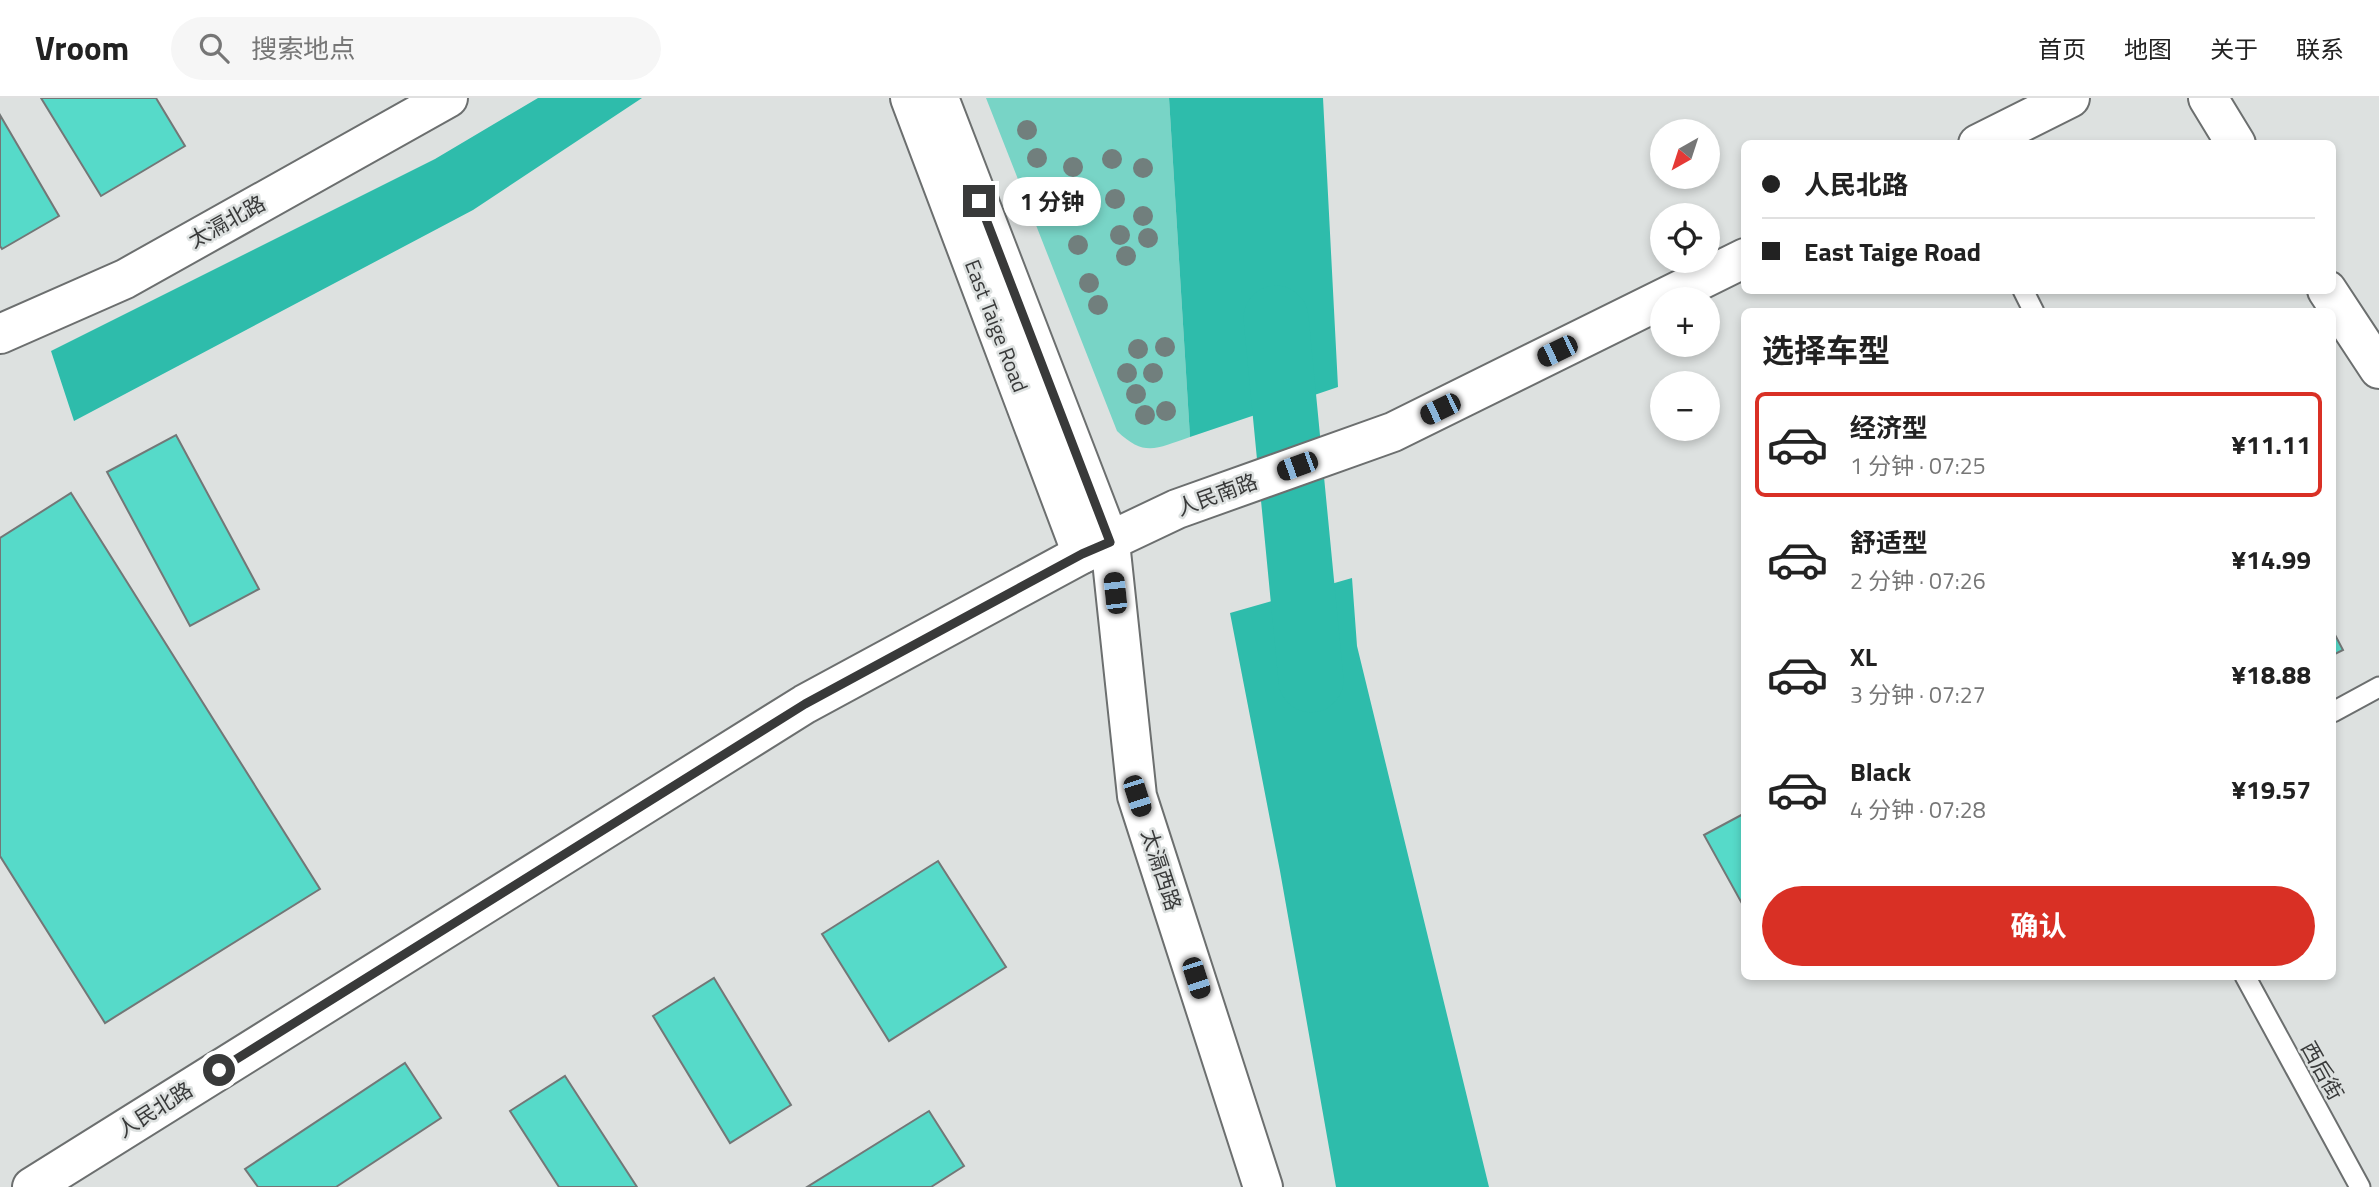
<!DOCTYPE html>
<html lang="zh">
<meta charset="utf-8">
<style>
:root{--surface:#fff;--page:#f6f6f6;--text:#222;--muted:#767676;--line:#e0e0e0;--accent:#d93025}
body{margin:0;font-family:"Titillium Web","Noto Sans SC",sans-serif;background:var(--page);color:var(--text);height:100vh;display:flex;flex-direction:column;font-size:26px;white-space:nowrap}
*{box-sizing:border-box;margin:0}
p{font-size:23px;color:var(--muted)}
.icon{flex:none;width:38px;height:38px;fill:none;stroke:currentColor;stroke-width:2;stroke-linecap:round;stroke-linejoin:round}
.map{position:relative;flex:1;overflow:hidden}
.sheet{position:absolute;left:1741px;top:210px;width:595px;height:672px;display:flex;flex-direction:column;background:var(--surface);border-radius:10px;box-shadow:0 4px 10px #0003}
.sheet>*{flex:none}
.hud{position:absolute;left:1741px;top:42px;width:595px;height:154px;border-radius:10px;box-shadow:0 4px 10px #0003;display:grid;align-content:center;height:154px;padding:0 21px;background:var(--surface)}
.needle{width:46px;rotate:219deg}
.fabs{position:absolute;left:1650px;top:21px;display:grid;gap:14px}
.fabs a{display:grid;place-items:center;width:70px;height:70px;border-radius:50%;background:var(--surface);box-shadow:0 4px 10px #0003;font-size:35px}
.end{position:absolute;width:32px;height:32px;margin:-16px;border:9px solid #393a3a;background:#fff;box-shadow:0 0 0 4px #fff}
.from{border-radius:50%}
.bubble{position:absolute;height:49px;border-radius:24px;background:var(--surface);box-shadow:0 4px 10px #0003;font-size:23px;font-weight:700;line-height:49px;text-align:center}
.car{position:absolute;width:21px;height:42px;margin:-21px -10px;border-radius:9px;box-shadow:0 0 5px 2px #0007;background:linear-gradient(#222 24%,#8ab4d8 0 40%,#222 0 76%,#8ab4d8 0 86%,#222 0)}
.hud b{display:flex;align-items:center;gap:24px;height:66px;font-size:26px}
.hud b+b{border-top:2px solid var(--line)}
.hud i{width:18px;height:18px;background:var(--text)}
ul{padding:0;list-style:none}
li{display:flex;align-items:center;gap:21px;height:105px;margin:0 14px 10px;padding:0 7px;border:4px solid transparent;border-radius:10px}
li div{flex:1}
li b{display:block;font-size:26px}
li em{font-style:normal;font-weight:700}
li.current{border-color:var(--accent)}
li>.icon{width:63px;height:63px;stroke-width:1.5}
h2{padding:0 21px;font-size:32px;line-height:84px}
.action{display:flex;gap:14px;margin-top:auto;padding:14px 21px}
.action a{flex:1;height:80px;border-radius:42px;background:var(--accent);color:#fff;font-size:28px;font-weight:700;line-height:80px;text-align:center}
header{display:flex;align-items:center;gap:42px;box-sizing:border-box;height:98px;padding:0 35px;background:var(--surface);border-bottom:2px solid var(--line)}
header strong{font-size:33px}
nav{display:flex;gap:38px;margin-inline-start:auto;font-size:24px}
.search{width:490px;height:63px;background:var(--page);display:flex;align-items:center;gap:18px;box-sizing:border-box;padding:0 24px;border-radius:38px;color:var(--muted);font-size:26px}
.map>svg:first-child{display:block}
</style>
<header>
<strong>Vroom</strong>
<div class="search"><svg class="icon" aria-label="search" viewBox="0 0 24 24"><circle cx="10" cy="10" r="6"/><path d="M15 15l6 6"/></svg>搜索地点</div>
<nav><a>首页</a><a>地图</a><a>关于</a><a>联系</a></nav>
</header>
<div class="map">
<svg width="2379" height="1089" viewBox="0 0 2379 1089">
<rect width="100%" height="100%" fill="#dde1e0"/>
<!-- green -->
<path fill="#78d4c6" d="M986 0H1169L1190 339C1157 350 1145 360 1117 333Z"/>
<!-- water -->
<path fill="#2ebcab" d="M538 0H642L473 112 74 323 51 253 435 61Z
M1169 0H1323L1338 289 1190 339Z
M1352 480 1357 548 1489 1089H1336L1280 773 1230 515Z"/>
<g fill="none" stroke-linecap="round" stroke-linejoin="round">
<!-- river -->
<path stroke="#2ebcab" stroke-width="65" d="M1276 220 1311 582"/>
</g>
<!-- building -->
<path fill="#56dac9" stroke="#737777" stroke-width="2" d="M41 0H156L185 48 101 98Z
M0 17 59 118 2 151 0 148Z
M176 337 259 491 190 528 107 374Z
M71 395 320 791 105 925 0 758V440Z
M2333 533 2343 552 2333 557Z
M1745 715V811L1704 737Z
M938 763 1006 869 889 943 822 836Z
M714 880 791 1007 730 1045 653 918Z
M405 965 441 1020 336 1089H258L245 1071Z
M565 978 637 1089H559L510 1013Z
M929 1013 964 1068 931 1089H807Z"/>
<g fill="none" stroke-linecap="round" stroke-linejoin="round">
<defs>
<path id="service" d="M2023 192 2034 214
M2333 614 2379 589
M2245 878 2360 1089"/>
<path id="minor" d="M0 236 125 181 448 0"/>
<path id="tertiary" d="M2208 0 2236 46
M2327 192 2379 271"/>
<path id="secondary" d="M910 0 1082 456
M939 0 1110 444 1137 698 1263 1089"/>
<path id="primary" d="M1978 46 2070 0
M32 1089 805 606 1082 456 1177 411 1393 334 1745 160"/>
</defs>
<!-- service casing -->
<use href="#service" stroke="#6c6f6f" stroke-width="23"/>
<!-- minor casing -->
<use href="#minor" stroke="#6c6f6f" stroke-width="42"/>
<!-- tertiary casing -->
<use href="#tertiary" stroke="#6c6f6f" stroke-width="42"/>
<!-- secondary casing -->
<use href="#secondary" stroke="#6c6f6f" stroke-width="42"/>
<!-- primary casing -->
<use href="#primary" stroke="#6c6f6f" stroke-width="42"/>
<!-- service -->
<use href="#service" stroke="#fff" stroke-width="19"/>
<!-- minor -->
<use href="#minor" stroke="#fff" stroke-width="38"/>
<!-- tertiary -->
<use href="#tertiary" stroke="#fff" stroke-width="38"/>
<!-- secondary -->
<use href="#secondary" stroke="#fff" stroke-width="38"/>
<!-- primary -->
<use href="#primary" stroke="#fff" stroke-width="38"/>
</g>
<!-- trees -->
<g fill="#717f7d">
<circle cx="1027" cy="32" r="10"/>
<circle cx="1037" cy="60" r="10"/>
<circle cx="1112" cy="61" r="10"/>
<circle cx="1073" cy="69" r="10"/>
<circle cx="1143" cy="70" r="10"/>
<circle cx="1115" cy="101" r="10"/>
<circle cx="1056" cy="112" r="10"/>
<circle cx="1082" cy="115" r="10"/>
<circle cx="1143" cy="118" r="10"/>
<circle cx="1120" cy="137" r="10"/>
<circle cx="1148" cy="140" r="10"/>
<circle cx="1078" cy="147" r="10"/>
<circle cx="1126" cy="158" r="10"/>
<circle cx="1089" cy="185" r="10"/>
<circle cx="1098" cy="207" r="10"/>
<circle cx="1165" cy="249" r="10"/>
<circle cx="1138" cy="251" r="10"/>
<circle cx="1127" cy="275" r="10"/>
<circle cx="1153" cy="275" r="10"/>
<circle cx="1136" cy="296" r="10"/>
<circle cx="1166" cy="313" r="10"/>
<circle cx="1145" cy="317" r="10"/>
</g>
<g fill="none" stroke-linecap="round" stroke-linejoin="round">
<!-- route -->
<path stroke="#393a3a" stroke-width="9" d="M219 972 805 606 1082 456 1110 444 979 103"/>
</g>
<g text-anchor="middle" stroke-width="5" stroke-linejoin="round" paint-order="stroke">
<!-- street labels -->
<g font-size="21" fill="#393a3a" stroke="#dde1e0">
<text transform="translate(227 124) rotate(-29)" y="7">太滆北路</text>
<text transform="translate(996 228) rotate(69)" y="7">East Taige Road</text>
<text transform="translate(1217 397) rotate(-20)" y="7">人民南路</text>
<text transform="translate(1161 772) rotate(72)" y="7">太滆西路</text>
<text transform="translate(2322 973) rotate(61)" y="7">西后街</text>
<text transform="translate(155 1012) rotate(-32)" y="7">人民北路</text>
</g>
</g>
</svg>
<div class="fabs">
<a><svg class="needle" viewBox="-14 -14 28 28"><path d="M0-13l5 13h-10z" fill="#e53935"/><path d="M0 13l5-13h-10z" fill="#767676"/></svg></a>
<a><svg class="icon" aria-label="locate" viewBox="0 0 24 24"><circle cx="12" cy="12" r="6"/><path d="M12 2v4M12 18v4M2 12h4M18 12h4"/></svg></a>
<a>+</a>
<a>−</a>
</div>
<i class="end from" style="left:219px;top:972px"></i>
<i class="end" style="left:979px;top:103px"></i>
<div class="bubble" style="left:1003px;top:79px;width:98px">1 分钟</div>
<i class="car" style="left:1557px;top:253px;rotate:244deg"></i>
<i class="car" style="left:1440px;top:311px;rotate:244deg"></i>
<i class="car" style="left:1297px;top:368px;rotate:250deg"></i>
<i class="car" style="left:1115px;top:495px;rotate:354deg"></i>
<i class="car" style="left:1137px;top:698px;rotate:162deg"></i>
<i class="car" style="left:1196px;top:880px;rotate:162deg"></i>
<div class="hud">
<b><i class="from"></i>人民北路</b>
<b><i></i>East Taige Road</b>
</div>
<section class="sheet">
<h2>选择车型</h2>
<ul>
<li class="current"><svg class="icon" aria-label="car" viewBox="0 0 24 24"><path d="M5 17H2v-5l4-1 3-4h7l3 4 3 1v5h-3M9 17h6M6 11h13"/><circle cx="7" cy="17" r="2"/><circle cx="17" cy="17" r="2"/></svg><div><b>经济型</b><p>1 分钟 · 07:25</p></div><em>¥11.11</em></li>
<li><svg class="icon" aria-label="car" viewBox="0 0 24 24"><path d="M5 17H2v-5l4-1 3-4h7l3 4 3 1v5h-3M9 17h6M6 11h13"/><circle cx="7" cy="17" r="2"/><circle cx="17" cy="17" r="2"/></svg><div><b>舒适型</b><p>2 分钟 · 07:26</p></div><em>¥14.99</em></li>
<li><svg class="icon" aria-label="car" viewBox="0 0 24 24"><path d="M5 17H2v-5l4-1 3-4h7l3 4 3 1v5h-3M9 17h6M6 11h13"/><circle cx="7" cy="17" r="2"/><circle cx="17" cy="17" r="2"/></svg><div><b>XL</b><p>3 分钟 · 07:27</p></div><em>¥18.88</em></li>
<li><svg class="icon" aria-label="car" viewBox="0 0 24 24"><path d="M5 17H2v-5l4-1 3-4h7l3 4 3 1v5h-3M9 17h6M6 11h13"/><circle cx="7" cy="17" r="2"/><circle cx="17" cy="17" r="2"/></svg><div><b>Black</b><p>4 分钟 · 07:28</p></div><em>¥19.57</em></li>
</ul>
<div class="action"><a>确认</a></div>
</section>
</div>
